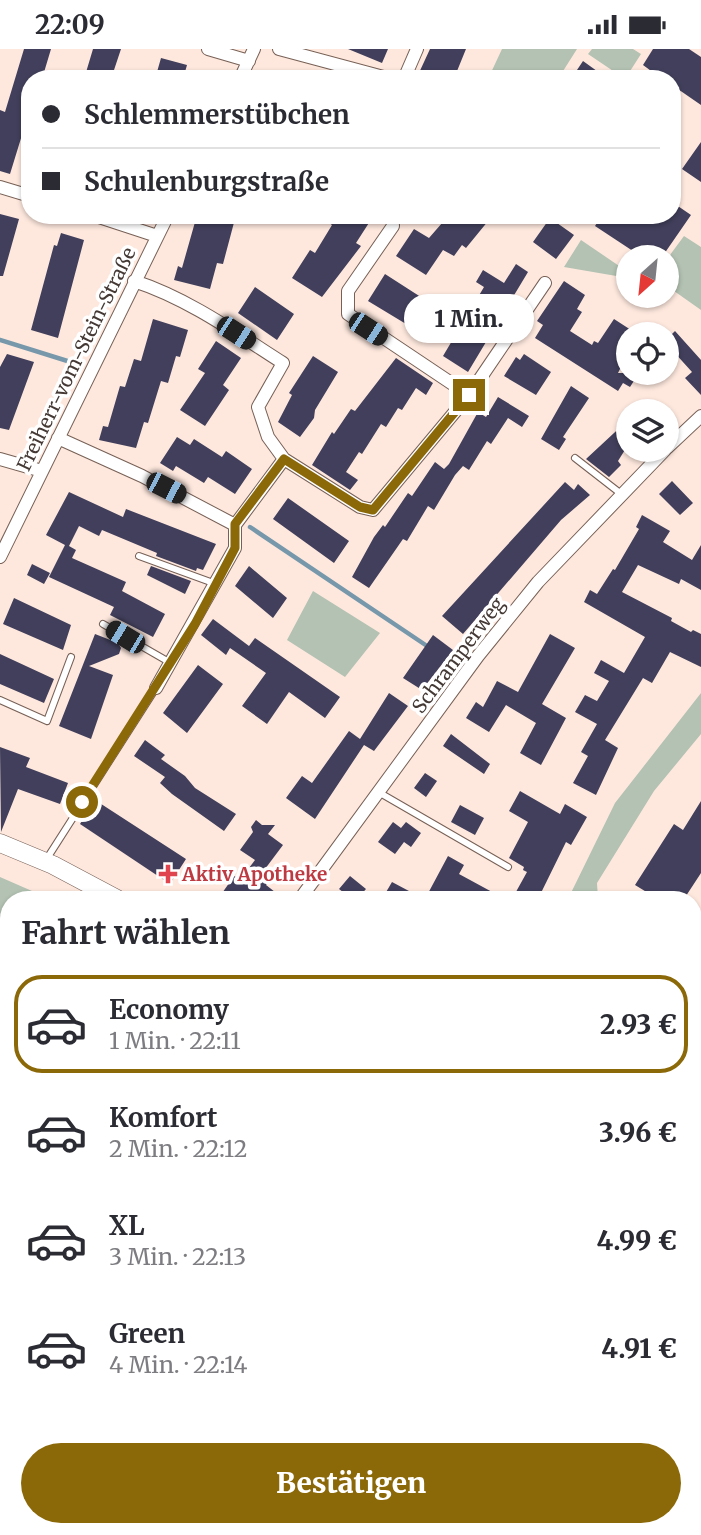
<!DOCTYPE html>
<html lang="de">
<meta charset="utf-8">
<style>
:root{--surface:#fff;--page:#f2f2f3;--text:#2b2b33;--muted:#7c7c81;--line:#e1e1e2;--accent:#8b6808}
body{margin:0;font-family:Merriweather,serif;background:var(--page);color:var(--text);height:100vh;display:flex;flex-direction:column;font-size:26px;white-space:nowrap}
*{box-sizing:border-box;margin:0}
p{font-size:23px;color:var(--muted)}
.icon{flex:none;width:38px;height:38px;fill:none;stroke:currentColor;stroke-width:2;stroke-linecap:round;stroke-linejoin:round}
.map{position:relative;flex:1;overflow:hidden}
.details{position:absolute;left:0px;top:842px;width:702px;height:646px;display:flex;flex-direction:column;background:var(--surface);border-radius:28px 28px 0 0;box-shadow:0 2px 5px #0004}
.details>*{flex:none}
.guide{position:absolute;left:21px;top:21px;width:660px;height:154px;border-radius:28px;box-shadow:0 2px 5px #0004;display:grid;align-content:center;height:154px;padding:0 21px;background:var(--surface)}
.needle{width:46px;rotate:207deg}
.controls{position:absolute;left:616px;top:196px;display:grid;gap:14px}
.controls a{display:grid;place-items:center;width:63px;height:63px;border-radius:50%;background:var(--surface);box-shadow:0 2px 5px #0004;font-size:35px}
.end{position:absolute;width:32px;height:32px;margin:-16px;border:9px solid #8b6808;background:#fff;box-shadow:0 0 0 4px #fff}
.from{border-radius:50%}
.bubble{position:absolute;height:49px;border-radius:24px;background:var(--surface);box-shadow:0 2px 5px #0004;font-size:23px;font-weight:800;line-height:49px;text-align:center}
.car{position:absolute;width:21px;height:42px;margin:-21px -10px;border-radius:9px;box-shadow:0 0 5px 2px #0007;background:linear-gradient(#222 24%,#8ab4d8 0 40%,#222 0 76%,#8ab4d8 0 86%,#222 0)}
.guide b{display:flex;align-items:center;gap:24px;height:66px;font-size:26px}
.guide b+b{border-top:2px solid var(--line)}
.guide i{width:18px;height:18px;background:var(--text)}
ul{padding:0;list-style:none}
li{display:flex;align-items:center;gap:21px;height:98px;margin:0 14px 10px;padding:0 7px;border:4px solid transparent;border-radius:28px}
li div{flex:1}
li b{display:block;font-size:26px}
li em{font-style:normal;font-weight:800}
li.selected{border-color:var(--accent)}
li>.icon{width:63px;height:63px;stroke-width:1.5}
h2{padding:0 21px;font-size:32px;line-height:84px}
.action{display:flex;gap:14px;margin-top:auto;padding:14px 21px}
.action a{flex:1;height:80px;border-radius:42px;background:var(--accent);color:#fff;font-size:28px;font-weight:800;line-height:80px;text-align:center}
.status{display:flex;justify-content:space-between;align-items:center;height:49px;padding:0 35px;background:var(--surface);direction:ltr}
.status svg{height:19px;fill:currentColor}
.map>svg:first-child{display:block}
</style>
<div class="status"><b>22:09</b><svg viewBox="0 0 49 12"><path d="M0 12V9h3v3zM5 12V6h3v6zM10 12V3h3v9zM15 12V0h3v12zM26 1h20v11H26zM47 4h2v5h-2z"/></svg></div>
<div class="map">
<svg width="701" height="1486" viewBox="0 0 701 1486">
<rect width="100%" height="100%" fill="#fee8de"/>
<!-- green -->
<path fill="#b3c2b2" d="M502 0H577L558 30H488Z
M592 0H633L641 5 625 30 588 5Z
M684 187 701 198V261L667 237V210Z
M581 191 628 223V229L564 218Z
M313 542 380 584 345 628 287 591Z
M701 644V685L654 742 597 834 598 850H568L615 754Z
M0 828 32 842 26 850H9V875L0 887Z
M0 952 9 957V1046L0 1058Z"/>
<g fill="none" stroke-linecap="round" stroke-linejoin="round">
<!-- stream -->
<path stroke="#7798aa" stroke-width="4.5" d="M0 291 77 315
M250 478 430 599"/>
</g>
<!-- building -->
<path fill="#413f5b" d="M24 0H51L42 30H30V60L10 125 0 122V61L5 63Z
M93 0H121L111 30H84Z
M348 0H388L382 14Z
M430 0H466L455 27 446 24 443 30 418 26Z
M653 0H689L701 8V56L672 36V30H662L643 16Z
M161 9 187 16 183 30H155Z
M583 12 608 30H571Z
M701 93V133L682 120Z
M672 153 691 166 662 208H642L595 177 602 166H672Z
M0 165 19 170 3 227H0Z
M197 166H236L223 215 217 214 210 240 174 231 178 217 182 219Z
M318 166H374L356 194 361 197 322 248 292 229 310 201 315 204 332 176Z
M449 166H493L466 199 462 196 454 207 443 201 426 226 396 207 414 180 429 189Z
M550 169 574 186 556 210 533 193Z
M61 184 84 191 58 289 31 281 54 196 57 197Z
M516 215 528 223 468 323 443 307 484 238 476 233 483 221 504 234Z
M385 225 427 252 411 278 368 252Z
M564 232 585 246 577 260 582 263 570 282 592 296 594 292 598 294 614 270 631 281 628 285V304L618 324H639L630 338 623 334 618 342 535 289 543 276 537 272Z
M255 238 294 265 277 291 238 264Z
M153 270 188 281 180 308 176 307 168 334 161 332 148 374 144 373 136 399 99 391 103 377 108 378 120 337 125 338 134 310 141 312Z
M675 282 701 311V346L685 329 692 323 673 302 667 308V290Z
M216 292 241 309 223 336 229 341 205 377 180 361 205 324 198 320Z
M7 305 34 313 9 381 0 379V318Z
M524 305 551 323 536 346 504 327 516 308 520 311Z
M313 307 338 323 315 361 314 369 300 388 278 373 292 346 289 344Z
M396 309 433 334 426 346 416 339 402 361 398 359 386 378 381 375 362 405 359 403 346 423 358 431 350 441 312 416 332 383 334 385 351 360 355 362Z
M571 337 589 349 563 388 566 390 559 401 541 390Z
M498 348 529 367 522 378 508 369 491 395 487 392 469 421 463 417 455 426 434 461 428 457 407 492 403 490 369 539 352 528 374 488 383 476 385 478 408 444 412 447 435 413 444 420 449 415 478 363 486 368Z
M628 371V396L618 412 621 416 609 428 586 410Z
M177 388 190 396 194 390 222 408 226 402 252 420 235 445 208 428 204 434 176 417 173 422 160 414Z
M672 432 693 454 680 466 659 445Z
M565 433 574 441 578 435 590 446 561 471 463 585 442 567Z
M69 443 123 468 126 460 216 495 203 521 197 519 196 522 156 507 157 504 102 481 99 487 79 477 69 497 76 501 72 509 126 533 122 542 165 565 153 588 110 566 114 558 49 528 65 496 46 486Z
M288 449 349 492 334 514 273 470Z
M642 466 670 482 663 493 692 511 701 496V541L681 530 679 535 638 516 622 543 672 569 671 572 691 583 693 581 701 585V618L670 603 652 634 643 629 605 691 618 699 596 746 573 734 588 707 581 703 597 675 575 663 585 646 597 652 609 632 594 624 601 611 624 624 645 588 584 553 590 541 597 545 613 520 615 521 639 480 636 478Z
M32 515 50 524 44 535 27 526Z
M151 517 191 532 185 545 147 526Z
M249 517 287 549 273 569 235 537Z
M14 549 71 576 63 601 3 575Z
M213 570 249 597 255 589 340 648 325 669 289 643 267 675 242 657 266 624 230 599 226 606 201 586Z
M95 585 118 594 121 599 119 605 89 617 113 626 91 690 59 677Z
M550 585 575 599 542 655 566 669 541 716 520 704 536 674 506 656 489 683 466 669 476 653 483 658 497 632 518 643Z
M433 586 453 601 422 641 403 629Z
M0 605 54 630 44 654 0 635Z
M198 616 223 635 187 684 163 664Z
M389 644 408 657 374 702 364 696 315 770 286 749 302 727 312 734 349 682 360 690Z
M451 685 490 715 484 725 443 697Z
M145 691 165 706 161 710 185 727 195 739 236 765 224 782 172 745 160 734 165 728 134 707Z
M0 698 30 709 26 718 68 734 60 755 18 740 1 783Z
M425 724 437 732 426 748 414 739Z
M520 742 560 765 565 755 587 768 571 796 566 793 538 850H512L527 823 523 821 524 818 509 809 528 773 509 762Z
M95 751 186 810 170 835 80 775Z
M701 752V824L684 850H658L635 836 674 775 683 781Z
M460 756 484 769 475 786 451 773Z
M256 771 262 776H275L268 785 283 796 265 820 273 826 266 836 275 843 269 850H218L234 827 240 831 255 811 240 801 253 783 251 778Z
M393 773 401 779 406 773 421 784 411 798 404 793 395 805 378 793Z
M448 807 464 816 459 825 505 850H480L469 845 466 850H425Z
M350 827 366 840 357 850H352L339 840Z
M392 833 424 850H382Z"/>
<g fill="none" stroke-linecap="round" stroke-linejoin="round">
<defs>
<path id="lane" d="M575 409 620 444
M139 507 216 535
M103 575 169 613
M0 651 47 672 71 608
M380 744 508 818
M46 811 156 639
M693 899 701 905
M647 1479 652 1486"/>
<path id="street" d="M208 0 249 12
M279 0 391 30
M240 30 254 0
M404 30 417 0
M0 138 30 147
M93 166 157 187
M392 166 393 177 348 242V265L469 346 545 234
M134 232C187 249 236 284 283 314L258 358 268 388 284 410 360 458 373 461 469 346
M58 389 142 427 235 476
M667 399 701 367
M0 410 42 422
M0 508 168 166
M156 639 235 499V476L284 410
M300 850 478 607 538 533 665 401
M693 1351 701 1346
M0 1373 9 1381
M183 1479 189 1486
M151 1486 160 1479"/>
<path id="secondary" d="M0 794 53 816 117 850
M693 1235 701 1241"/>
</defs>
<!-- lane casing -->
<use href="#lane" stroke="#776056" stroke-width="8"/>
<!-- street casing -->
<use href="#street" stroke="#776056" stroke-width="14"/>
<!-- secondary casing -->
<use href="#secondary" stroke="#776056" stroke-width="19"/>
<!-- lane -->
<use href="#lane" stroke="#fff" stroke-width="6"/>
<!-- street -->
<use href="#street" stroke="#fff" stroke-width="12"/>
<!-- secondary -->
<use href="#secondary" stroke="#fff" stroke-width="18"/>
</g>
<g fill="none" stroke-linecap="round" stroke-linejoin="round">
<!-- route -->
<path stroke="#8b6808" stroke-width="9" d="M82 753 195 575 235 499V475L284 410 360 458 373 461 469 346"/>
</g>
<!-- markers -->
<path fill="#e0444e" stroke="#fff" stroke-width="2.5" d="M164.5 814.5h7v7h7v7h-7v7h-7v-7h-7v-7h7z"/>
<g text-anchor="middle" stroke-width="7" stroke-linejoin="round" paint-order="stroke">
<!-- street labels -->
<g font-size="19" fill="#443934" stroke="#fff">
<text transform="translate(76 310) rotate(-64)" y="7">Freiherr-vom-Stein-Straße</text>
<text transform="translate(458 606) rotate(-53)" y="7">Schramperweg</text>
</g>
<!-- health labels -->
<g font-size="19" font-weight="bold" fill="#be3a42" stroke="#fff" text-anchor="start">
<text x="182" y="832">Aktiv Apotheke</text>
</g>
</g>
</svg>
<div class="controls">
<a><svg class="needle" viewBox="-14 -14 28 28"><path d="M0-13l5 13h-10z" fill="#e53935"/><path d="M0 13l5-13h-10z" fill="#7c7c81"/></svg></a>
<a><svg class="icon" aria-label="locate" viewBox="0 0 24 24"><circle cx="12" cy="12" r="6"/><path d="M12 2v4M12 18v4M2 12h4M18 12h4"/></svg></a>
<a><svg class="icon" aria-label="layers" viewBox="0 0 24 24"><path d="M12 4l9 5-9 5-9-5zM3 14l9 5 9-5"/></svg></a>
</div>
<i class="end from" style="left:82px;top:753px"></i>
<i class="end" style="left:469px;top:346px"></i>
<div class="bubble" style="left:404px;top:245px;width:130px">1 Min.</div>
<i class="car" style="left:368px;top:280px;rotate:123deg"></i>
<i class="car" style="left:236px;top:284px;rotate:123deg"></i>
<i class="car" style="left:166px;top:439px;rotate:117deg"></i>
<i class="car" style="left:125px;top:588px;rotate:301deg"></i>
<div class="guide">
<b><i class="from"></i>Schlemmerstübchen</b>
<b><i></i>Schulenburgstraße</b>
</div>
<section class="details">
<h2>Fahrt wählen</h2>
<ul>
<li class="selected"><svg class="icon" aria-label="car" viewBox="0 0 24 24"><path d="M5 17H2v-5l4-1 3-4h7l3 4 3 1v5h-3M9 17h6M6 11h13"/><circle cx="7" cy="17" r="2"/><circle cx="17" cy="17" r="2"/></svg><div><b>Economy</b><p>1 Min. · 22:11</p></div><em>2.93 €</em></li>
<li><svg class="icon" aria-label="car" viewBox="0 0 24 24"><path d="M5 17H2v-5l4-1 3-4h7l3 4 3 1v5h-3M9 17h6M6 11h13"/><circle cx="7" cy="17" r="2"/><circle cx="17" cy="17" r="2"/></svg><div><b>Komfort</b><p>2 Min. · 22:12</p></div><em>3.96 €</em></li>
<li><svg class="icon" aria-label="car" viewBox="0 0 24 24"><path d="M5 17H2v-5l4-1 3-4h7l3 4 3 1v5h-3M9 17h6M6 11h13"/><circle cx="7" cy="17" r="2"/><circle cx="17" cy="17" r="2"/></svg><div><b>XL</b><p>3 Min. · 22:13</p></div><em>4.99 €</em></li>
<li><svg class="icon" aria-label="car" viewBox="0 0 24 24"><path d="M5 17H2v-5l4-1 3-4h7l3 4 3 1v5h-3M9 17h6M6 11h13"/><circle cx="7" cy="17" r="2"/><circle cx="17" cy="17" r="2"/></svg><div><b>Green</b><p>4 Min. · 22:14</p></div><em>4.91 €</em></li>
</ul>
<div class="action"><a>Bestätigen</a></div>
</section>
</div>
